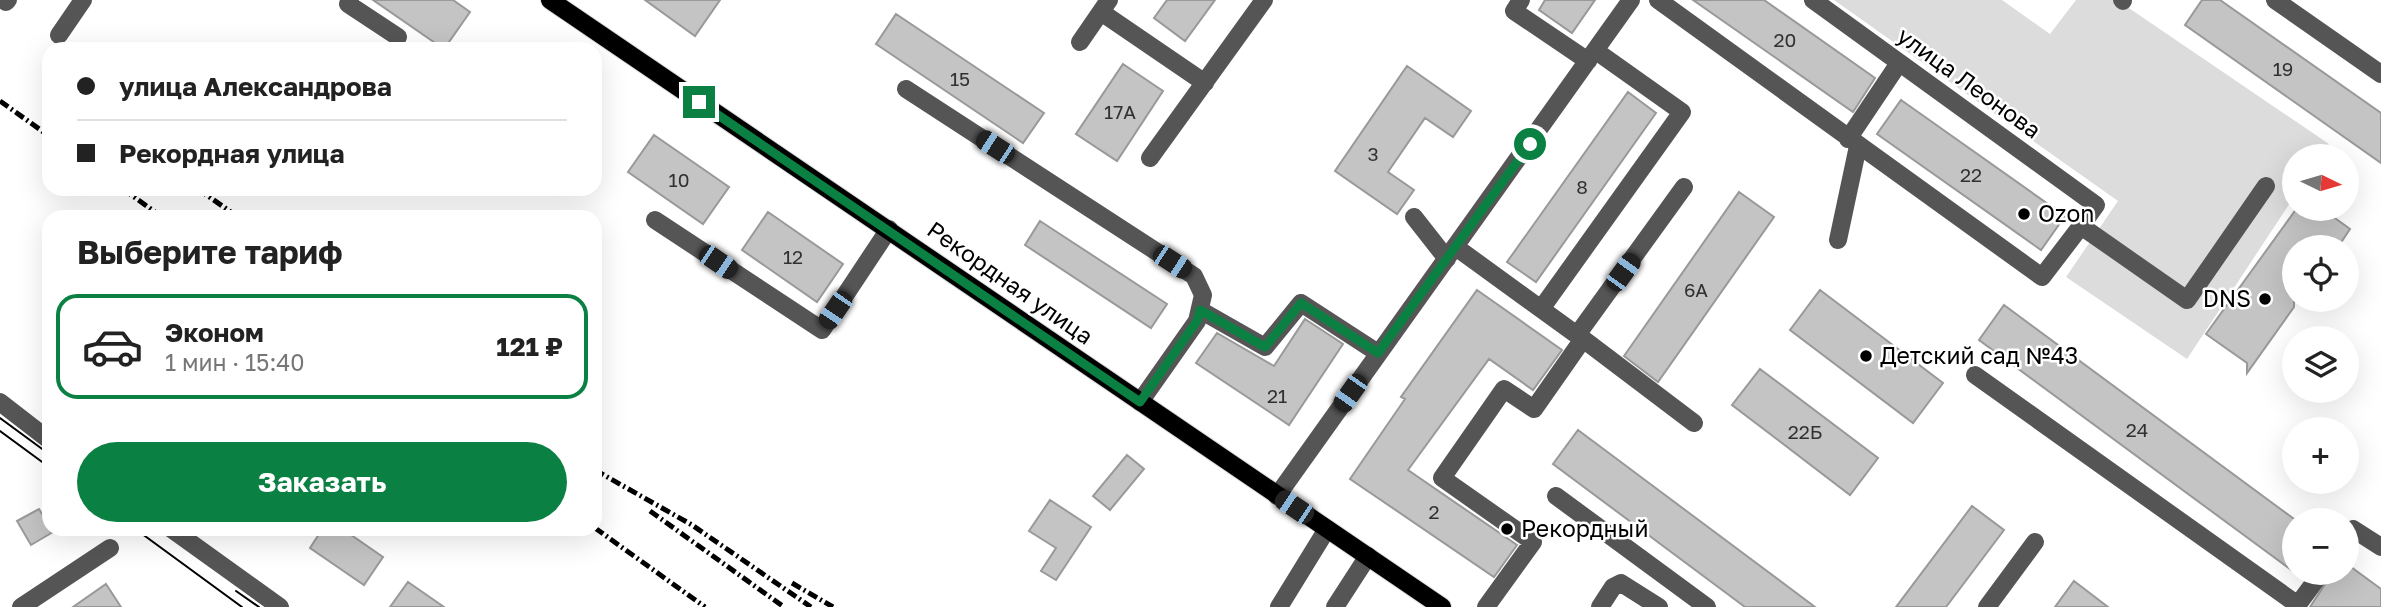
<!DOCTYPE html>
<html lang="ru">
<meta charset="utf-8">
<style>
:root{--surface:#fff;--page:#f2f2f2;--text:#222;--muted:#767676;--line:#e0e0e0;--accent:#0b8043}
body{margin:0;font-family:"Golos Text",sans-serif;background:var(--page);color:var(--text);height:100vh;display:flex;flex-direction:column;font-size:26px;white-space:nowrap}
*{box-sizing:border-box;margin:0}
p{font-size:23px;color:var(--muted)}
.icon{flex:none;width:38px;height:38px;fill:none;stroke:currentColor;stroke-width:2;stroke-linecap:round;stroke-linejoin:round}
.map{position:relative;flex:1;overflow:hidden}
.panel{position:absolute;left:42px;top:210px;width:560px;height:326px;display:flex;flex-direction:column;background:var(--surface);border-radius:21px;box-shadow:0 7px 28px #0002}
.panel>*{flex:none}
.guide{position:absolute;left:42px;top:42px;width:560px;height:154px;border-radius:21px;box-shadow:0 7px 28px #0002;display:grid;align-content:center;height:154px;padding:0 35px;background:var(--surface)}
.needle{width:46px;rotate:95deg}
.tools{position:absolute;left:2282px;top:144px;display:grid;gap:14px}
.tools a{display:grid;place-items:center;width:77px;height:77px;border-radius:50%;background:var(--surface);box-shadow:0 7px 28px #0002;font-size:35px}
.end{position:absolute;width:32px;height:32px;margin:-16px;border:9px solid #0b8043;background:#fff;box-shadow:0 0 0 4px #fff}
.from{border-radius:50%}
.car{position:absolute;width:21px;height:42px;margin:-21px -10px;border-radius:9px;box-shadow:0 0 5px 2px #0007;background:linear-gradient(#222 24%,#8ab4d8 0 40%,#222 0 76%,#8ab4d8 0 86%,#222 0)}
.guide b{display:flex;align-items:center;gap:24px;height:66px;font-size:26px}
.guide b+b{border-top:2px solid var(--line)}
.guide i{width:18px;height:18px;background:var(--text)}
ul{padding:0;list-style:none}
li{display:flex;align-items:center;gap:21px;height:105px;margin:0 14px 10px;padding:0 21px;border:4px solid transparent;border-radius:21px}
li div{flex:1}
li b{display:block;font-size:26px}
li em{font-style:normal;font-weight:700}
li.active{border-color:var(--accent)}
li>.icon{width:63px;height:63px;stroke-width:1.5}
h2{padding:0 35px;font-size:32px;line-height:84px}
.cta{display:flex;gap:14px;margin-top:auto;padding:14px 35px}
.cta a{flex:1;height:80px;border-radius:42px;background:var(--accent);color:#fff;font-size:28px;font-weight:700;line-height:80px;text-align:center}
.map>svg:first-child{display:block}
</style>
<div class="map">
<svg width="2381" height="607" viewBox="0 0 2381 607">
<rect width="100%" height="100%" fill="#fff"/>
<!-- green -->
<path fill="#dcdcdc" d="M1834 0H2002L2050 34 2076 0H2117L2329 144 2322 156H2294V197L2187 359 2066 277 2118 201Z"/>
<!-- building -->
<path fill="#c4c4c4" stroke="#999" stroke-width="2" d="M373 0H453L470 12 444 49Z
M645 0H720L695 36Z
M1167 0H1215L1185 41 1154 18Z
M1545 0H1595L1572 33 1539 10Z
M1693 0H1764L1875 78 1853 112Z
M2202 0H2220L2381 113V163L2185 25Z
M896 14 1044 113 1023 143 876 44Z
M1123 64 1163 91 1117 161 1076 134Z
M1407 66 1471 111 1453 137 1425 118 1388 172 1414 190 1397 214 1335 171Z
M1628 92 1656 113 1536 282 1507 262Z
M1901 100 2065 216 2041 250 1877 134Z
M654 135 729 187 703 224 628 172Z
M1739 192 1774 217 1658 382 1624 356Z
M2297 208H2321L2350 229 2338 247H2294V307L2247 373V363L2206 334Z
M768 212 843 264 817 302 742 250Z
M1040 221 1167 304 1151 328 1025 245Z
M1477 290 1562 350 1533 390 1489 359 1408 470 1517 545 1494 577 1350 479 1405 399 1401 397Z
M1820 290 1943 383 1913 423 1790 330Z
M2004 305 2294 519V572L1979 340Z
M1305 319 1343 344 1289 425 1196 363 1217 333 1274 366Z
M1760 369 1878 458 1850 495 1732 405Z
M1578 430 1815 607H1745L1553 464Z
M1127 455 1144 469 1110 510 1093 496Z
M1050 500 1091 527 1056 580 1041 571 1056 548 1029 531Z
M1972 506 2004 530 1946 607H1896Z
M39 509 53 532 31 545 17 521Z
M323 528H341L383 557 364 585 310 548Z
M2347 564 2381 589V607H2310L2333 572H2347Z
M2074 581 2108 607H2055Z
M408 582 444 607H390Z
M106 584 121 607H73Z"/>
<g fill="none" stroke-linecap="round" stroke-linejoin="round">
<defs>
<path id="major" d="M550 0 1442 607"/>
</defs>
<!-- major casing -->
<use href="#major" stroke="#dbdbdb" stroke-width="20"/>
<!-- minor -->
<path stroke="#555" stroke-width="18" d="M350 0 348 4 398 37
M1521 0 1514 11 1588 61
M1658 0 2042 277 2081 226
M1813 0 2096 205 2081 226 2187 300 2266 186
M2122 0 2123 1
M2275 0 2381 74
M6 2 8 0
M1101 12 1205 83
M59 35 83 0
M1080 42 1109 0
M906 89 1194 276 1203 295 1197 321 1140 402
M1848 139 1899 63
M1150 158 1264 0
M1414 217 1447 259
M655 220 822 330 889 229
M1838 240 1858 146
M1457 248 1577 335 1684 187
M1541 309 1682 112 1596 51
M1200 310 1265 347 1301 303 1378 353
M1583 339 1694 423
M1975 375 2298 605
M0 402 49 440
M1277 496 1631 0
M1556 496 1707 607
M170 528 280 607
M2347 538 2353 529 2381 547
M21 607 110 548
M1279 607 1327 529
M1335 607 1368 556
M1486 607 1533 542 1442 478 1504 389 1534 409 1583 339 1577 335
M1600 607 1613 587 1621 583 1659 607
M1987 607 2035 542
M2296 607 2322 572"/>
<!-- major -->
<use href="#major" stroke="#000" stroke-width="18"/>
<!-- tram -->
<path stroke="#000" stroke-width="2" d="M0 418 49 454
M0 431 49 467
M134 528 242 607
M236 591 259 607"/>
<!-- rail -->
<path stroke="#000" stroke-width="5" stroke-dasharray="10 3.5 2 3.5" stroke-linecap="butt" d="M0 101 49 136
M123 189 162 217
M198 189 238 217
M595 470 692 525 811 607
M650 511 784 607
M595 528 705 607
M792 583 833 607"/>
</g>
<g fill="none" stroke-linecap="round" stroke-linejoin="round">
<!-- route -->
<path stroke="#0b8043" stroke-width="9" d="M699 102 1140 402 1197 321 1200 310 1265 347 1301 303 1378 353 1530 144"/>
</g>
<!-- markers -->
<g fill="#000" stroke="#fff" stroke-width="2.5">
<circle cx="2024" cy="214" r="7"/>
<circle cx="2265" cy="299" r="7"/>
<circle cx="1866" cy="356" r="7"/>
<circle cx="1507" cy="529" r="7"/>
</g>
<g text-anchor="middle" stroke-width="5" stroke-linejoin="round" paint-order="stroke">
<!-- number labels -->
<g font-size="19" fill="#313131">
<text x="1785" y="47">20</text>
<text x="2283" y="76">19</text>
<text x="960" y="86">15</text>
<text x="1120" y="119">17А</text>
<text x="1373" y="161">3</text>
<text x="1971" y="182">22</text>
<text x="679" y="187">10</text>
<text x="1582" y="194">8</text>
<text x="793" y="264">12</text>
<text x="1696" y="297">6А</text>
<text x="1277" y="403">21</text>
<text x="2137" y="437">24</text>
<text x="1805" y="439">22Б</text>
<text x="1434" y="519">2</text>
</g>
<!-- street labels -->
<g font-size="23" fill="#000" stroke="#fff">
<text transform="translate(1969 83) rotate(36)" y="8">улица Леонова</text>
<text transform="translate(1010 283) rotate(35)" y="8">Рекордная улица</text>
</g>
<!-- poi labels -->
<g font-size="23" fill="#000" stroke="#fff" text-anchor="start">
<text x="2038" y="222">Ozon</text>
<text x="2251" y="307" text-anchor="end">DNS</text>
<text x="1880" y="364">Детский сад №43</text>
<text x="1521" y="537">Рекордный</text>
</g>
</g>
</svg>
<div class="tools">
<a><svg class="needle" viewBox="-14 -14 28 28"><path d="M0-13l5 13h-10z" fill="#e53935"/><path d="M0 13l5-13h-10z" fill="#767676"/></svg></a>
<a><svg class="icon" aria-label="locate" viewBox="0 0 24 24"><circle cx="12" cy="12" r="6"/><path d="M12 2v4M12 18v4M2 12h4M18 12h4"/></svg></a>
<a><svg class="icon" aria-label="layers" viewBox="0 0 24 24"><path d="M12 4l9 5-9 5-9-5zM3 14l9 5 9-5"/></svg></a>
<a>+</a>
<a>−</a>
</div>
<i class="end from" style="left:1530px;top:144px"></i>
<i class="end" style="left:699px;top:102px"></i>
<i class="car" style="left:995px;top:147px;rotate:303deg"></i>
<i class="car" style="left:718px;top:262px;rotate:124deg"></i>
<i class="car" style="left:1172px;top:262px;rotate:123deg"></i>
<i class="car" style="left:1623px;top:272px;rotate:36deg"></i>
<i class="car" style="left:835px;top:310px;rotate:214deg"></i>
<i class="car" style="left:1350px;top:393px;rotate:215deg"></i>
<i class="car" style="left:1294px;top:507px;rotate:304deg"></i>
<div class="guide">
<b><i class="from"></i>улица Александрова</b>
<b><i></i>Рекордная улица</b>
</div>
<section class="panel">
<h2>Выберите тариф</h2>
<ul>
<li class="active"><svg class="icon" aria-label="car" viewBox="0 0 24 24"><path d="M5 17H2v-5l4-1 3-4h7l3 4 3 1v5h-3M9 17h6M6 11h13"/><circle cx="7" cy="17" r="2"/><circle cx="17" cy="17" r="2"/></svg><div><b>Эконом</b><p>1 мин · 15:40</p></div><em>121 ₽</em></li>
</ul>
<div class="cta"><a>Заказать</a></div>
</section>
</div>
